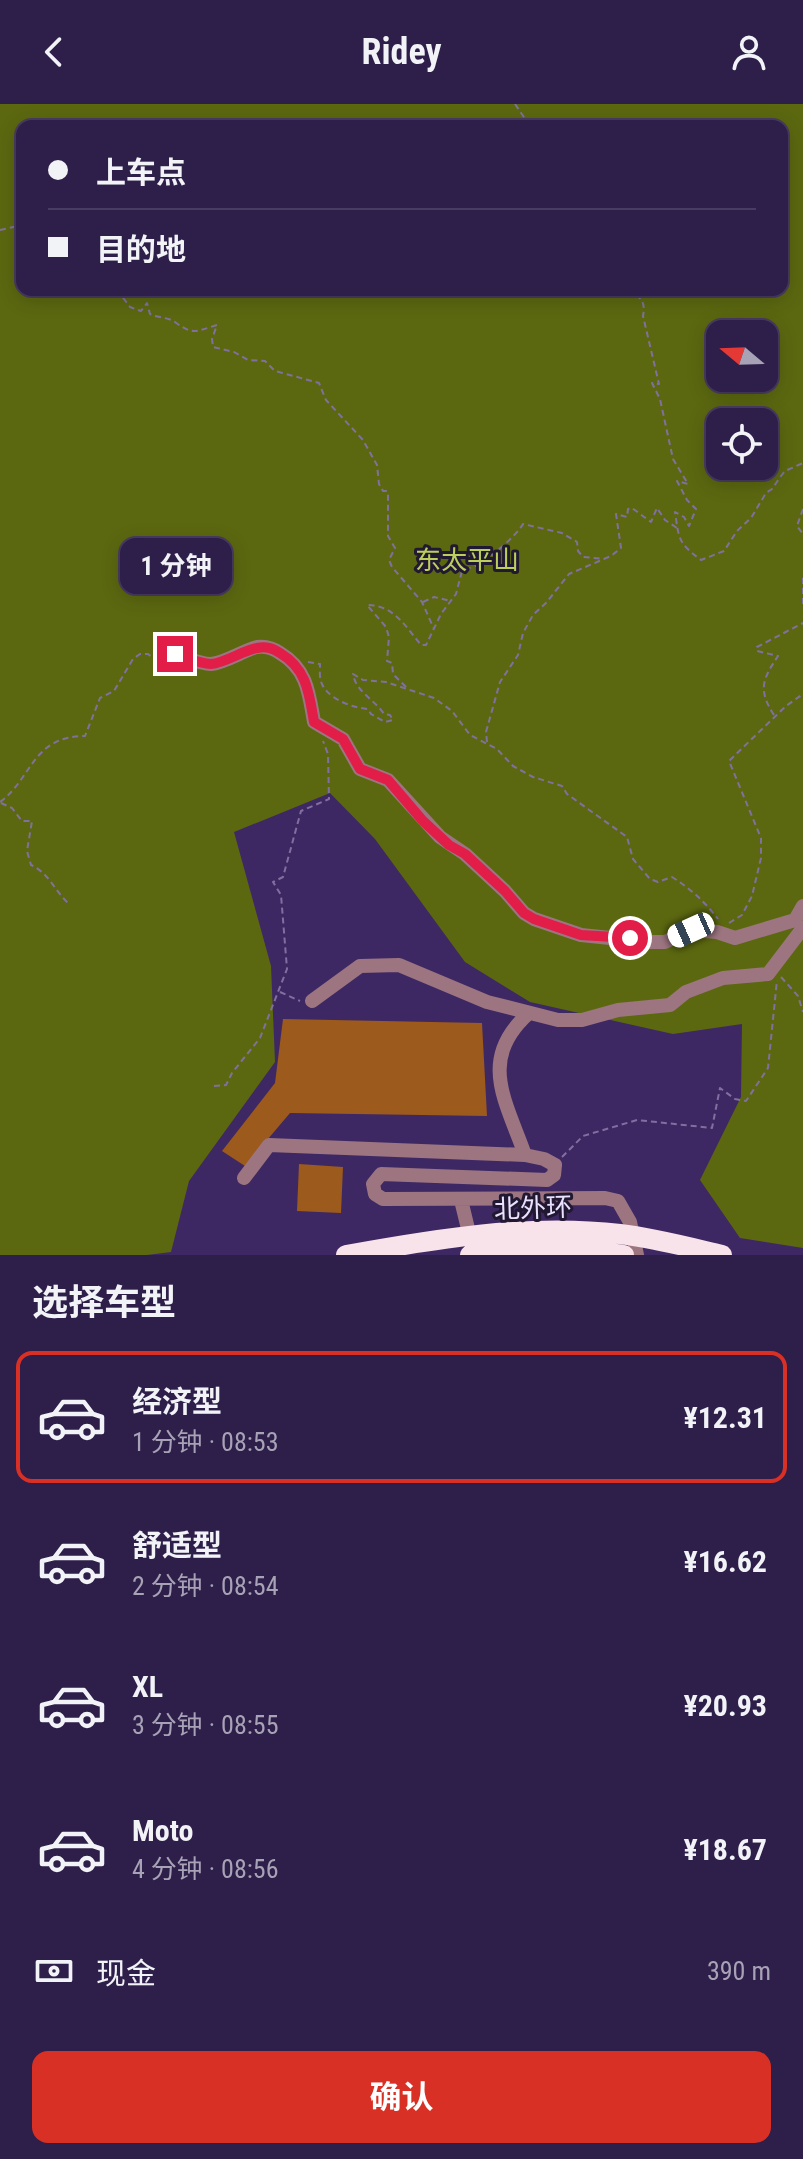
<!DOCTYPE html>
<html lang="zh">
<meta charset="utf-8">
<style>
:root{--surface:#2e1e4a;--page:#362751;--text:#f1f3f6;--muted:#a7a2b5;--line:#493c62;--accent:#d93025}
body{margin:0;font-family:"Roboto Condensed","Noto Sans SC",sans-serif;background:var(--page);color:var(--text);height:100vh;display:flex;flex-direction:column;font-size:30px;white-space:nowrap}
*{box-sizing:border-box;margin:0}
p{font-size:26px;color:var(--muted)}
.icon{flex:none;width:44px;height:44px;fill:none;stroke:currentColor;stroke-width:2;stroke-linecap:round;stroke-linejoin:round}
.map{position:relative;height:1151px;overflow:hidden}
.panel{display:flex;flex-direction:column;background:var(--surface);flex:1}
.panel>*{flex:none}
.top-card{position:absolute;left:16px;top:16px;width:772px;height:176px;border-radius:16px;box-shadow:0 4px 20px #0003,0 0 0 2px var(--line);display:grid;align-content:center;height:176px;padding:0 32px;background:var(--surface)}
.needle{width:52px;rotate:289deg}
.tools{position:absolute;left:706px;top:216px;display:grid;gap:16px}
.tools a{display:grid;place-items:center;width:72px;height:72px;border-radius:16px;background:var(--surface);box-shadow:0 4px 20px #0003,0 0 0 2px var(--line);font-size:40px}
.end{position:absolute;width:36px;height:36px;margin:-18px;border:10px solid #e11d48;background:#fff;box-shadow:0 0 0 4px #fff}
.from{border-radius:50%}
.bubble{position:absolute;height:56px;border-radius:16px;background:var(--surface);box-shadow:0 4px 20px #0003,0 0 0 2px var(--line);font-size:26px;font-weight:700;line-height:56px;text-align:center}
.car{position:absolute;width:24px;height:48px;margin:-24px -12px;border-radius:10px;box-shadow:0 0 6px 2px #0007;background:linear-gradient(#fff 24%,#345 0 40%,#fff 0 76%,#345 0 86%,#fff 0)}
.top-card b{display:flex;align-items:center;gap:28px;height:76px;font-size:30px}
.top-card b+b{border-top:2px solid var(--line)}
.top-card i{width:20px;height:20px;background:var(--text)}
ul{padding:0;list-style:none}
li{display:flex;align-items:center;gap:24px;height:132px;margin:0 16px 12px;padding:0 16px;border:4px solid transparent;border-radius:16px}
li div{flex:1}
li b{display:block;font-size:30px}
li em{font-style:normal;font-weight:700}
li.active{border-color:var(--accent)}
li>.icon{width:72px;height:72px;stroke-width:1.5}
h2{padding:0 32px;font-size:36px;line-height:96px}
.pay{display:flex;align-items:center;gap:20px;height:88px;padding:0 32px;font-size:30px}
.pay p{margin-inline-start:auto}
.primary-button{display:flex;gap:16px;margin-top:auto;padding:16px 32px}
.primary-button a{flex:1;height:92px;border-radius:16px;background:var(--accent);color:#fff;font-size:32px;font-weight:700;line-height:92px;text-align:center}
header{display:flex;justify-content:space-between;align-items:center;height:104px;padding:0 32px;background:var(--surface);font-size:36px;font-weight:700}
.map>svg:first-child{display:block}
</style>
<header><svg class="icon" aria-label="back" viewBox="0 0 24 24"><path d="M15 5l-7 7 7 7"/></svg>Ridey<svg class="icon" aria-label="person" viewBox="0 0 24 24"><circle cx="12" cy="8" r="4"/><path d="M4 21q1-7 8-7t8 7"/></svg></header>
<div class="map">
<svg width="803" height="1151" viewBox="0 0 803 1151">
<rect width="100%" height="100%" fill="#3e2863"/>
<!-- green -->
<path fill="#5c6810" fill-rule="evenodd" d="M0 0H803V1144L740 1134 700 1076 741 993 742 920 673 930 530 898 465 858 375 735 330 689 234 728 271 862 275 958 189 1077 171 1148 147 1151H0ZM22 22H782V186H22ZM720 230H764V274H720ZM720 318H764V362H720Z"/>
<!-- building -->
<path fill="#9d5a1d" d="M283 915 482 919 487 1012 290 1009 245 1062 222 1047 275 979Z
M299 1060 343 1063 341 1109 297 1107Z"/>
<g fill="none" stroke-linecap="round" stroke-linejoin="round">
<!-- path -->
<path stroke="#81709f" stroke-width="2" stroke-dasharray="6 4" stroke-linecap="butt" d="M515 0 530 22
M0 126 22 121
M117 186 130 203 141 207 147 199 150 210C157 214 168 213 175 218 193 231 194 228 217 221L212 235 213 243 234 248 248 256 265 257 275 267 319 279 326 296 363 336 377 361 379 380 383 387H387L388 390V432L395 444 389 456 392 463 422 498 434 525
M627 186C640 193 646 196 643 212L659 280 652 279 660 295 673 355 688 380 677 377 687 396 696 405 689 422 684 413 675 408C679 435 678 439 701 456L724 447 737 427 751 414 766 389 772 385 781 372 785 367 803 359
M803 405 797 422 803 430
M803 474V502
M423 498 434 493 451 497
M308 558 320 560C320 566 319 574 322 580 329 596 354 604 368 605L371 610 385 618 393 616 390 611 384 610C374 595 356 588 353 570L363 576 386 578 434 594 452 607 470 631 497 645 513 662 533 673 562 682 567 690 627 733 633 755 650 775 658 778 672 773C691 785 705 798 718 815
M406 583 393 570 392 559 387 557 389 533 386 523 367 501C394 501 406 523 421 541H426L441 510 456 490 462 467C467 464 475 463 480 460 491 453 517 431 523 420L562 429 577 438 578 447 583 453 605 455
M774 611C758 586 762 576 778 552L757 547V543L803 519
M487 638 486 628 500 578 518 551 523 529 533 511 546 499 569 470 611 452 621 444 616 410 627 413 628 405 632 404 651 418 657 404 665 416 677 424
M0 698C32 675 32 632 85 632L100 594 114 587 133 555 140 550H148L158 558 166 559
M1 699 12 704 22 717H32L27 747 31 761C48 768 55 787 68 799
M729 819 742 811 752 792 761 754V734L729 657 786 602 803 590
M781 873 798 892 803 908
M280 888 300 897
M214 982 226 981 232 969 260 934 287 865 281 791 273 778 283 773 301 707 329 695 328 650 323 637
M562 1053 583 1032 637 1016 712 1024 720 984 735 995 746 997 768 964 777 876"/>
<!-- minor -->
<path stroke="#9c7581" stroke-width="14" d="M175 550C185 553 200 560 211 560 225 559 244 546 257 543 265 542 273 544 280 549 307 565 309 589 314 618L343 635 360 665 388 676 440 733 465 750 505 787 524 809 534 815 581 831 649 838H665L691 826 717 828 735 834 795 816 803 802
M312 897 360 862 399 861 487 898 558 916H582L618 906 670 901 686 888 723 874 768 870 803 824
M525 1051C506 997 477 955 529 909
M244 1074 269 1041 525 1051 544 1055 555 1061 554 1071 547 1076 381 1070 373 1080 375 1090 383 1095 605 1094 618 1097 630 1118 637 1151
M461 1096 470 1133"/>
<!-- highway -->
<path stroke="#f7e3e9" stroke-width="20" d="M346 1151C435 1135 529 1119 620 1130 654 1134 688 1143 722 1151
M470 1151C520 1143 574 1142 624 1151"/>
</g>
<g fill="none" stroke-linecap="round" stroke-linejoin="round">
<!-- route -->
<path stroke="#e11d48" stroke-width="10" d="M175 550C185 553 200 560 211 560 225 559 244 546 257 544 266 542 272 544 280 549 307 565 309 589 314 618L343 635 360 665 388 676 423 717 449 741 465 750 505 787 524 809 534 815 581 831 630 834"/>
</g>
<g text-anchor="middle" stroke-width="6" stroke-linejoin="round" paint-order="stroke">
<!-- park labels -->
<g font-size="26" fill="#bbcf5a" stroke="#211832">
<text x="467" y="465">东太平山</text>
</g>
<!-- street labels -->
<g font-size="26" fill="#e9e1fe" stroke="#211832">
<text transform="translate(533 1104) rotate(-2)" y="9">北外环</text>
</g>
</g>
</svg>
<div class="tools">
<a><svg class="needle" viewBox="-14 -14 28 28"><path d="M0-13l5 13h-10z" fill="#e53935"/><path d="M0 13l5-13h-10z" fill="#a7a2b5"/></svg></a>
<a><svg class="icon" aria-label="locate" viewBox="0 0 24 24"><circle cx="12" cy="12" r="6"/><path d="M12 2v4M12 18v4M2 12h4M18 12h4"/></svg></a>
</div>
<i class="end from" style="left:630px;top:834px"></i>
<i class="end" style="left:175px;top:550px"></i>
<div class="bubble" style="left:120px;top:434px;width:112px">1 分钟</div>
<i class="car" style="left:691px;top:826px;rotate:246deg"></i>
<div class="top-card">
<b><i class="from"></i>上车点</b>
<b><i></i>目的地</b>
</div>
</div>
<section class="panel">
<h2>选择车型</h2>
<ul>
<li class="active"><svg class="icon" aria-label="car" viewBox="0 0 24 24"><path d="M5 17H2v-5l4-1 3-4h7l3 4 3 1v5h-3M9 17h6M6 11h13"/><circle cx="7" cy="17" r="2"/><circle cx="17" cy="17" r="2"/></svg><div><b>经济型</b><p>1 分钟 · 08:53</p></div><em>¥12.31</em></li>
<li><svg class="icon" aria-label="car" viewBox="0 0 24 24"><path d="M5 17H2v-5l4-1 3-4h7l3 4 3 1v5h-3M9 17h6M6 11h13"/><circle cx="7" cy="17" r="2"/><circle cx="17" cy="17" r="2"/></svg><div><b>舒适型</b><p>2 分钟 · 08:54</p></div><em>¥16.62</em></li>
<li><svg class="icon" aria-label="car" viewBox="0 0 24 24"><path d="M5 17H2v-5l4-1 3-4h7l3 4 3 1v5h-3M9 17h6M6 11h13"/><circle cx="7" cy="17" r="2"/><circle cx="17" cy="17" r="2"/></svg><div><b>XL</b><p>3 分钟 · 08:55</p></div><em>¥20.93</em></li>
<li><svg class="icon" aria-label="car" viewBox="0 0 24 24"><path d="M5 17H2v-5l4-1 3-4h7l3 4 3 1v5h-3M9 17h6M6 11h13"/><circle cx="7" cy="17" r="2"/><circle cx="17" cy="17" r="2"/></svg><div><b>Moto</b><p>4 分钟 · 08:56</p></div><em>¥18.67</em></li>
</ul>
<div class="pay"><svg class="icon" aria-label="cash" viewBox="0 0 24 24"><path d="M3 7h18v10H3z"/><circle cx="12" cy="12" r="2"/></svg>现金<p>390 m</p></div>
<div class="primary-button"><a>确认</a></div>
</section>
